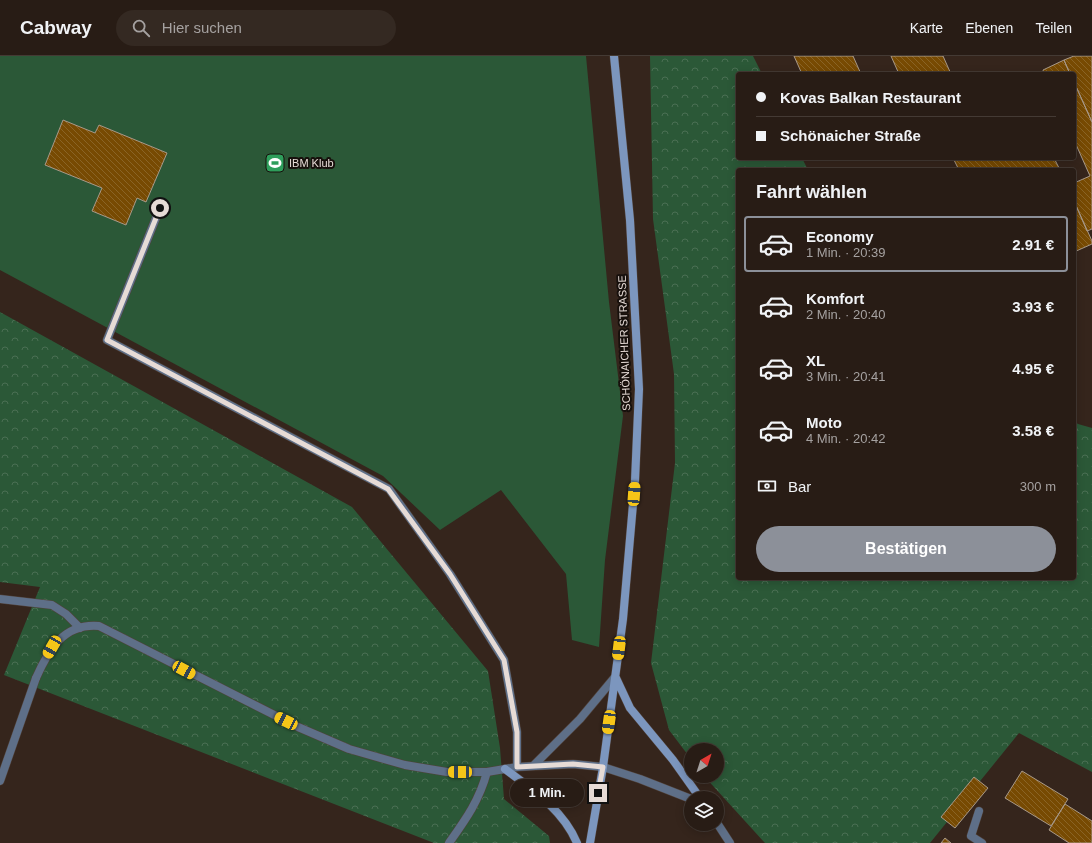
<!DOCTYPE html>
<html lang="de">
<meta charset="utf-8">
<style>
:root{--surface:#281c15;--page:#342922;--text:#f1f3f6;--muted:#a5a1a0;--line:#443a34;--accent:#8c9099}
body{margin:0;font-family:Arial,sans-serif;background:var(--page);color:var(--text);height:100vh;display:flex;flex-direction:column;font-size:15px;white-space:nowrap}
*{box-sizing:border-box;margin:0}
p{font-size:13px;color:var(--muted)}
.icon{flex:none;width:22px;height:22px;fill:none;stroke:currentColor;stroke-width:2;stroke-linecap:round;stroke-linejoin:round}
.map{position:relative;flex:1;overflow:hidden}
.details{position:absolute;left:736px;top:112px;width:340px;height:412px;display:flex;flex-direction:column;background:var(--surface);border-radius:4px;box-shadow:0 2px 10px #0003,0 0 0 1px var(--line)}
.details>*{flex:none}
.top-card{position:absolute;left:736px;top:16px;width:340px;height:88px;border-radius:4px;box-shadow:0 2px 10px #0003,0 0 0 1px var(--line);display:grid;align-content:center;height:88px;padding:0 20px;background:var(--surface)}
.needle{width:26px;rotate:39deg}
.controls{position:absolute;left:684px;top:687px;display:grid;gap:8px}
.controls a{display:grid;place-items:center;width:40px;height:40px;border-radius:50%;background:var(--surface);box-shadow:0 2px 10px #0003,0 0 0 1px var(--line);font-size:20px}
.end{position:absolute;width:18px;height:18px;margin:-9px;border:5px solid #e6dbd6;background:#111;box-shadow:0 0 0 2px #111}
.from{border-radius:50%}
.bubble{position:absolute;height:28px;border-radius:14px;background:var(--surface);box-shadow:0 2px 10px #0003,0 0 0 1px var(--line);font-size:13px;font-weight:700;line-height:28px;text-align:center}
.car{position:absolute;width:12px;height:24px;margin:-12px -6px;border-radius:5px;box-shadow:0 0 3px 1px #0007;background:linear-gradient(#f5c518 24%,#345 0 40%,#f5c518 0 76%,#345 0 86%,#f5c518 0)}
.top-card b{display:flex;align-items:center;gap:14px;height:38px;font-size:15px}
.top-card b+b{border-top:1px solid var(--line)}
.top-card i{width:10px;height:10px;background:var(--text)}
ul{padding:0;list-style:none}
li{display:flex;align-items:center;gap:12px;height:56px;margin:0 8px 6px;padding:0 12px;border:2px solid transparent;border-radius:4px}
li div{flex:1}
li b{display:block;font-size:15px}
li em{font-style:normal;font-weight:700}
li.selected{border-color:var(--accent)}
li>.icon{width:36px;height:36px;stroke-width:1.5}
h2{padding:0 20px;font-size:18px;line-height:48px}
.pay{display:flex;align-items:center;gap:10px;height:44px;padding:0 20px;font-size:15px}
.pay p{margin-inline-start:auto}
.primary-button{display:flex;gap:8px;margin-top:auto;padding:8px 20px}
.primary-button a{flex:1;height:46px;border-radius:24px;background:var(--accent);color:#fff;font-size:16px;font-weight:700;line-height:46px;text-align:center}
header{display:flex;align-items:center;gap:24px;box-sizing:border-box;height:56px;padding:0 20px;background:var(--surface);border-bottom:1px solid var(--line)}
header strong{font-size:19px}
nav{display:flex;gap:22px;margin-inline-start:auto;font-size:14px}
.search{width:280px;height:36px;background:var(--page);display:flex;align-items:center;gap:10px;box-sizing:border-box;padding:0 14px;border-radius:22px;color:var(--muted);font-size:15px}
.map>svg:first-child{display:block}
</style>
<header>
<strong>Cabway</strong>
<div class="search"><svg class="icon" aria-label="search" viewBox="0 0 24 24"><circle cx="10" cy="10" r="6"/><path d="M15 15l6 6"/></svg>Hier suchen</div>
<nav><a>Karte</a><a>Ebenen</a><a>Teilen</a></nav>
</header>
<div class="map">
<svg width="1092" height="787" viewBox="0 0 1092 787">
<defs>
<pattern id="forest-crowns" width="20" height="18" patternUnits="userSpaceOnUse"><rect width="20" height="18" fill="#2b5837"/><path d="M2 6a3 3 0 1 1 6 0M12 15a3 3 0 1 1 6 0" fill="none" stroke="#4a6f53"/></pattern>
<pattern id="building-back-hatch" width="6" height="6" patternUnits="userSpaceOnUse"><rect width="6" height="6" fill="#774a02"/><path d="M-1 5l2 2M0 0l6 6M5-1l2 2" fill="none" stroke="#8a6426"/></pattern>
</defs>
<rect width="100%" height="100%" fill="#35251c"/>
<!-- green -->
<path fill="#2b5837" d="M0 0H586L609 246 623 360 605 504 599 591 572 584 566 518 501 434 440 474 383 420 0 214Z"/>
<!-- forest -->
<path fill="url(#forest-crowns)" d="M650 0H753L762 18H738V102H802L808 114H738V522H1074V365L1078 368 1092 372V716L1019 677 930 787H765L704 720H717V694H691V703L669 674 651 607 675 407 674 318 653 163Z
M0 256 352 451 488 615 500 692 504 743 549 780 550 787H434L4 619 40 531 0 526Z"/>
<!-- building -->
<path fill="url(#building-back-hatch)" stroke="#a89989" d="M794 0H853L861 18H802Z
M891 0H943L951 18H899Z
M1074 0H1092V66L1074 26V18H1070L1064 4Z
M1064 4 1070 18H1044L1043 14Z
M1074 26 1092 66V173L1087 175 1074 145V127L1090 120 1074 84Z
M63 64 95 77 99 69 167 97 146 146 137 142 126 169 92 155 102 132 45 109Z
M953 102H1054L1060 114H959Z
M1074 145 1092 185V188L1074 196Z
M1022 715 1068 743 1051 770 1005 742Z
M974 721 988 732 955 772 941 761Z
M1065 748 1092 765V787H1069L1049 774Z
M945 782 951 787H941Z"/>
<g fill="none" stroke-linecap="round" stroke-linejoin="round">
<defs>
<path id="lane" d="M160 152 107 284 389 433 450 518 504 604 517 676V711
M0 543 52 549 66 558 80 572
M0 725 36 622
M979 755 971 780 982 787
M449 787C466 763 479 745 487 716"/>
<path id="street" d="M36 622C48 595 63 567 99 570L298 671 349 693 405 709 447 716H487L517 711 573 708 603 711 640 723 691 743
M533 710 580 663 615 621
M717 767 730 787"/>
<path id="secondary" d="M616 622 630 652 673 704 700 742
M505 713C533 734 563 754 577 787
M590 787 603 711 623 563 635 425 639 333 630 164 614 0"/>
</defs>
<!-- lane casing -->
<use href="#lane" stroke="#51423a" stroke-width="9"/>
<!-- street casing -->
<use href="#street" stroke="#51423a" stroke-width="9"/>
<!-- secondary casing -->
<use href="#secondary" stroke="#51423a" stroke-width="9"/>
<!-- lane -->
<use href="#lane" stroke="#5e6f88" stroke-width="8"/>
<!-- street -->
<use href="#street" stroke="#5e6f88" stroke-width="8"/>
<!-- secondary -->
<use href="#secondary" stroke="#7c96be" stroke-width="8"/>
</g>
<g fill="none" stroke-linecap="round" stroke-linejoin="round">
<!-- route -->
<path stroke="#e6dbd6" stroke-width="5" d="M160 152 107 284 388 433 450 518 504 604 517 676V711L573 708 603 711 598 737"/>
</g>
<!-- icons -->
<defs>
<symbol id="stadium-square" viewBox="-11 -11 22 22"><rect x="-9" y="-9" width="18" height="18" rx="4" fill="#2e9e5b" stroke="#17100c"/><path d="M0-5a6.5 5 0 1 0 0 10a6.5 5 0 1 0 0-10ZM-3.5-1.8h7v3.6h-7Z" fill="#fff"/></symbol>
</defs>
<g fill-rule="evenodd">
<use href="#stadium-square" x="264" y="96" width="22" height="22"/>
</g>
<g text-anchor="middle" stroke-width="4" stroke-linejoin="round" paint-order="stroke">
<!-- poi labels -->
<g font-size="11" fill="#e6dbd6" stroke="#17100c" text-anchor="start">
<text x="289" y="111">IBM Klub</text>
</g>
<!-- street labels -->
<g font-size="11" fill="#e6dbd6" stroke="#17100c">
<text transform="translate(624 287) rotate(-92)" y="4">SCHÖNAICHER STRASSE</text>
</g>
</g>
</svg>
<div class="controls">
<a><svg class="needle" viewBox="-14 -14 28 28"><path d="M0-13l5 13h-10z" fill="#e53935"/><path d="M0 13l5-13h-10z" fill="#a5a1a0"/></svg></a>
<a><svg class="icon" aria-label="layers" viewBox="0 0 24 24"><path d="M12 4l9 5-9 5-9-5zM3 14l9 5 9-5"/></svg></a>
</div>
<i class="end from" style="left:160px;top:152px"></i>
<i class="end" style="left:598px;top:737px"></i>
<div class="bubble" style="left:510px;top:723px;width:74px">1 Min.</div>
<i class="car" style="left:634px;top:438px;rotate:4deg"></i>
<i class="car" style="left:52px;top:591px;rotate:210deg"></i>
<i class="car" style="left:619px;top:592px;rotate:187deg"></i>
<i class="car" style="left:184px;top:614px;rotate:118deg"></i>
<i class="car" style="left:286px;top:665px;rotate:296deg"></i>
<i class="car" style="left:609px;top:666px;rotate:188deg"></i>
<i class="car" style="left:460px;top:716px;rotate:270deg"></i>
<div class="top-card">
<b><i class="from"></i>Kovas Balkan Restaurant</b>
<b><i></i>Schönaicher Straße</b>
</div>
<section class="details">
<h2>Fahrt wählen</h2>
<ul>
<li class="selected"><svg class="icon" aria-label="car" viewBox="0 0 24 24"><path d="M5 17H2v-5l4-1 3-4h7l3 4 3 1v5h-3M9 17h6M6 11h13"/><circle cx="7" cy="17" r="2"/><circle cx="17" cy="17" r="2"/></svg><div><b>Economy</b><p>1 Min. · 20:39</p></div><em>2.91 €</em></li>
<li><svg class="icon" aria-label="car" viewBox="0 0 24 24"><path d="M5 17H2v-5l4-1 3-4h7l3 4 3 1v5h-3M9 17h6M6 11h13"/><circle cx="7" cy="17" r="2"/><circle cx="17" cy="17" r="2"/></svg><div><b>Komfort</b><p>2 Min. · 20:40</p></div><em>3.93 €</em></li>
<li><svg class="icon" aria-label="car" viewBox="0 0 24 24"><path d="M5 17H2v-5l4-1 3-4h7l3 4 3 1v5h-3M9 17h6M6 11h13"/><circle cx="7" cy="17" r="2"/><circle cx="17" cy="17" r="2"/></svg><div><b>XL</b><p>3 Min. · 20:41</p></div><em>4.95 €</em></li>
<li><svg class="icon" aria-label="car" viewBox="0 0 24 24"><path d="M5 17H2v-5l4-1 3-4h7l3 4 3 1v5h-3M9 17h6M6 11h13"/><circle cx="7" cy="17" r="2"/><circle cx="17" cy="17" r="2"/></svg><div><b>Moto</b><p>4 Min. · 20:42</p></div><em>3.58 €</em></li>
</ul>
<div class="pay"><svg class="icon" aria-label="cash" viewBox="0 0 24 24"><path d="M3 7h18v10H3z"/><circle cx="12" cy="12" r="2"/></svg>Bar<p>300 m</p></div>
<div class="primary-button"><a>Bestätigen</a></div>
</section>
</div>
